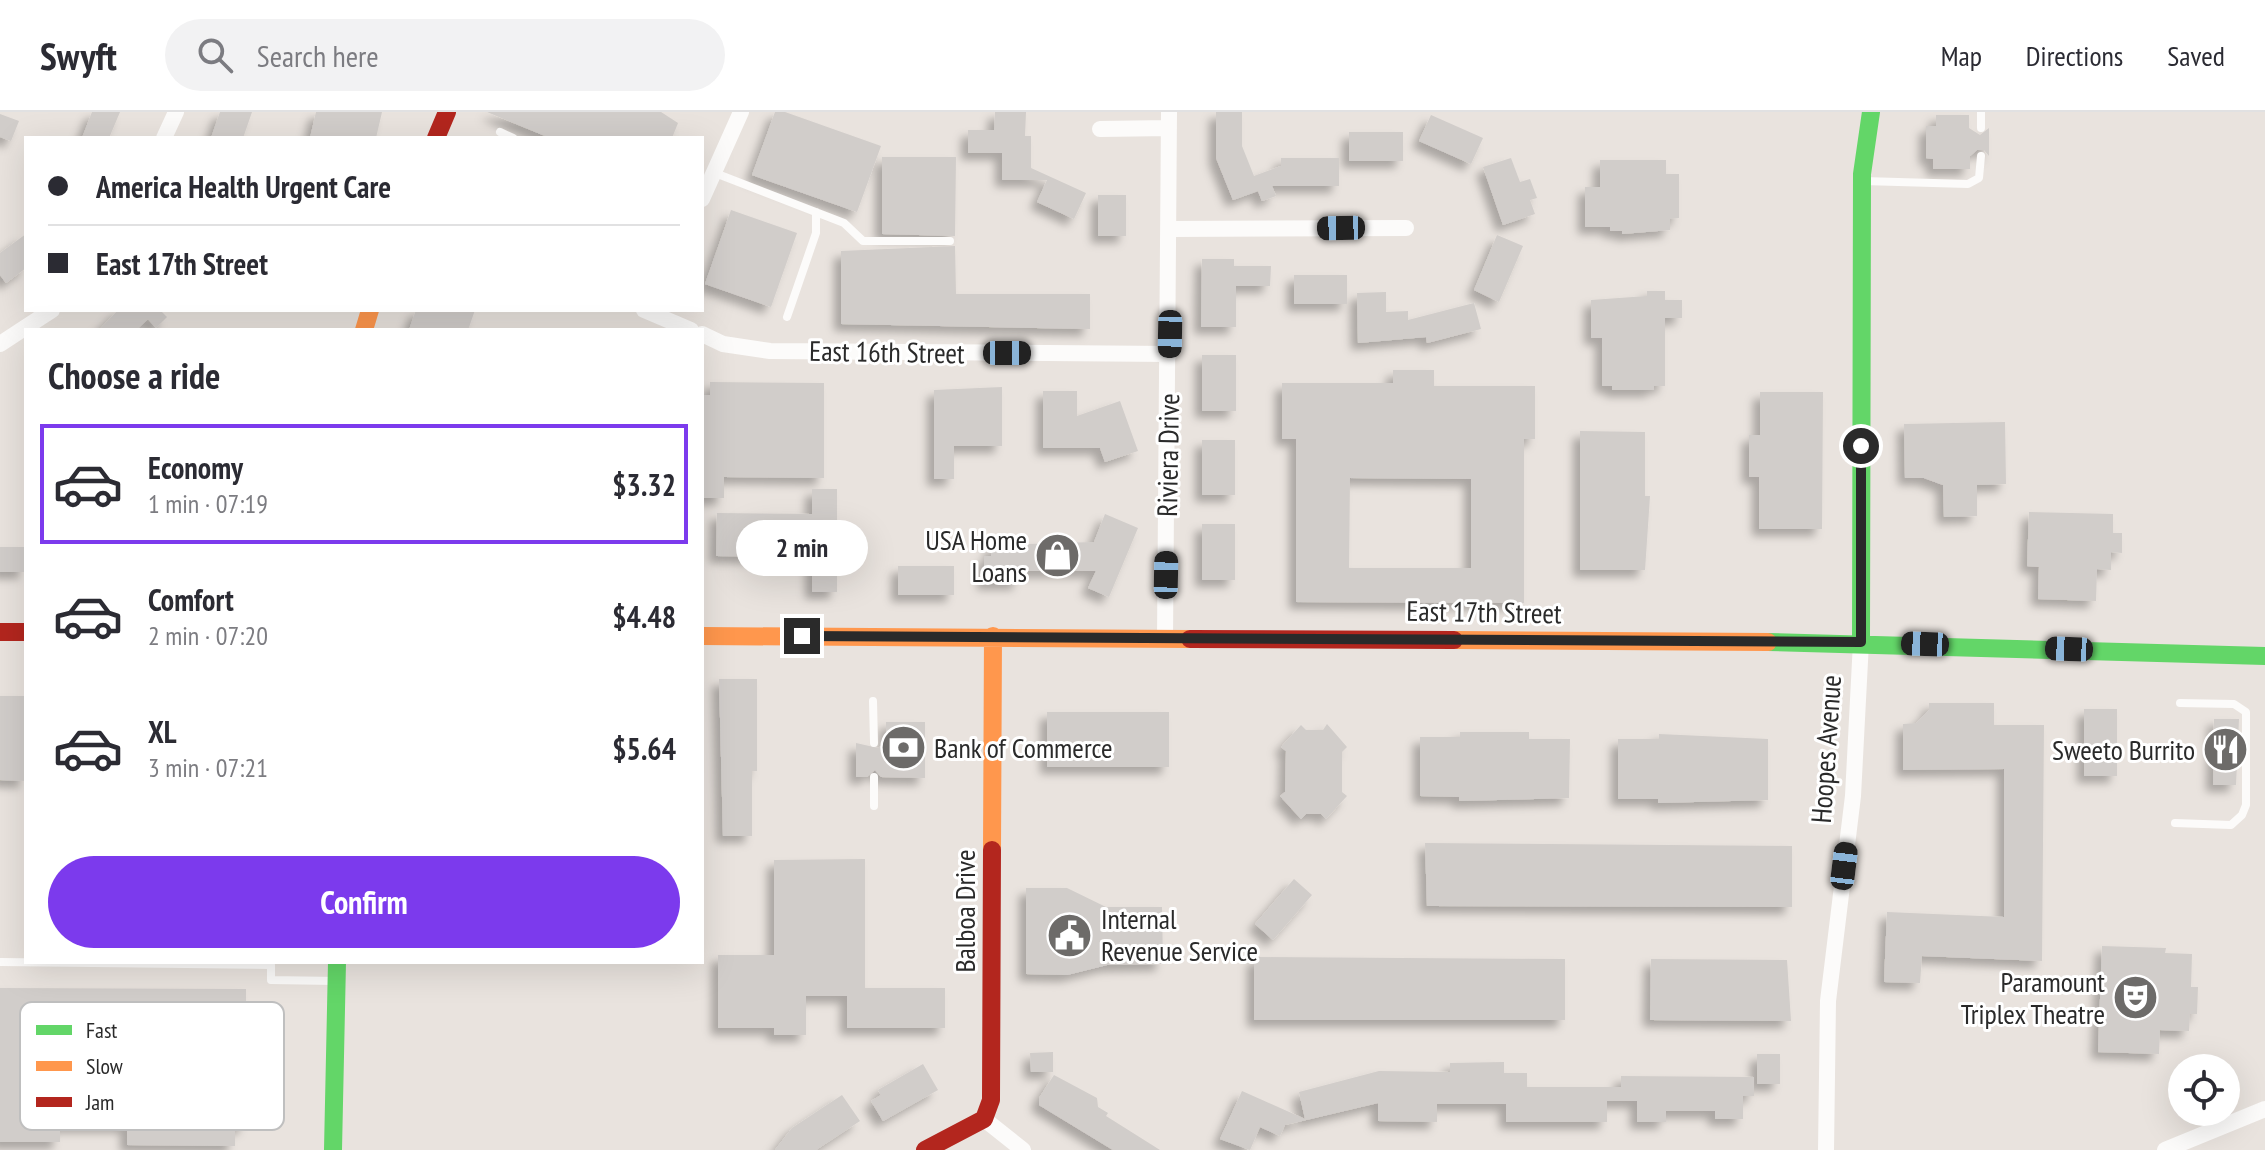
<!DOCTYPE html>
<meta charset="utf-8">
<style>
:root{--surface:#fff;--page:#f2f2f3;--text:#2b2b33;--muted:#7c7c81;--line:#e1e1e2;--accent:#7c3aed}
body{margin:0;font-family:"PT Sans Narrow",sans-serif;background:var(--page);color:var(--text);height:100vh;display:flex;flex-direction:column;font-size:30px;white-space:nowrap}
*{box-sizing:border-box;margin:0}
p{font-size:26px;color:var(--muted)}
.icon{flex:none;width:44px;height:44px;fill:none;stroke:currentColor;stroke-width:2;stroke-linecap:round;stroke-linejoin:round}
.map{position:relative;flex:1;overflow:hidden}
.sheet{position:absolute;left:24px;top:216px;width:680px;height:636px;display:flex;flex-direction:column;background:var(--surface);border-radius:0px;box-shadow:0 8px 32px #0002}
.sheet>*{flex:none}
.guide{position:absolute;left:24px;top:24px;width:680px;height:176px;border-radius:0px;box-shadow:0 8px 32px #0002;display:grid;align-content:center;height:176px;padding:0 24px;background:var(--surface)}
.buttons{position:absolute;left:2168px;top:942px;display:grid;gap:16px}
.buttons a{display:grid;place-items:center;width:72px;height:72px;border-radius:50%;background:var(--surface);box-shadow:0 8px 32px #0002;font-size:40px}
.end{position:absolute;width:36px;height:36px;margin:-18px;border:10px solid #2a2a2a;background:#fff;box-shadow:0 0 0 4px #fff}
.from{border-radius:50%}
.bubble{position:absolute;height:56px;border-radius:28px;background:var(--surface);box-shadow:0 8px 32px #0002;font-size:26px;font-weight:700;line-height:56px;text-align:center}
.car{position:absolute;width:24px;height:48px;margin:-24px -12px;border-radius:10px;box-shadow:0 0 6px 2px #0007;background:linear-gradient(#222 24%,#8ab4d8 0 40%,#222 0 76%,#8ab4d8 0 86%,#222 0)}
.guide b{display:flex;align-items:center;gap:28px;height:76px;font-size:30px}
.guide b+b{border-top:2px solid var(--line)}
.guide i{width:20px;height:20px;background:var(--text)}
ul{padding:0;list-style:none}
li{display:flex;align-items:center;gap:24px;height:120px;margin:0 16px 12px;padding:0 8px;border:4px solid transparent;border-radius:0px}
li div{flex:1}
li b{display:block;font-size:30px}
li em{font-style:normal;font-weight:700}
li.on{border-color:var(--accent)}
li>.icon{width:72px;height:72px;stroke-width:1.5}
h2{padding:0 24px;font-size:36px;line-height:96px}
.cta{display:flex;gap:16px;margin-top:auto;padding:16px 24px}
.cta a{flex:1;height:92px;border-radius:48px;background:var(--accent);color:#fff;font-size:32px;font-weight:700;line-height:92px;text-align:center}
header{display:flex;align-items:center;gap:48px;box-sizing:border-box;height:112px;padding:0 40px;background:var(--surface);border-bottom:2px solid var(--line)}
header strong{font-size:38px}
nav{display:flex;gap:44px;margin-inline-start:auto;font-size:28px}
.search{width:560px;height:72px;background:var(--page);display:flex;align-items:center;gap:20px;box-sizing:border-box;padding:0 28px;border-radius:44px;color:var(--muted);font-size:30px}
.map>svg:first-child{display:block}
</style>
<header>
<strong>Swyft</strong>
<div class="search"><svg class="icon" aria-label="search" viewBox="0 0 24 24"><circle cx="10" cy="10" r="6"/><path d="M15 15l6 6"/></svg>Search here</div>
<nav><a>Map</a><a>Directions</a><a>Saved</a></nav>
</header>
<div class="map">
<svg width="2265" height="1038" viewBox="0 0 2265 1038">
<defs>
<filter id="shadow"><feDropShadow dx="-7" dy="7" stdDeviation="4" flood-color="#0004"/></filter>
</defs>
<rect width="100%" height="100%" fill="#e9e3de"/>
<!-- building -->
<path fill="#d1cdca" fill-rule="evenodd" filter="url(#shadow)" d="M92 0H120L109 26H82Z
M220 0H252L243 26H211Z
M316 0H382L376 26H310Z
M487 0H661L678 11 672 26H550Z
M775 0H785L881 34 857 100 752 63Z
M995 0H1026L1025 24H1031V56L1086 81 1074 107 1037 90 1047 68H1002V41H968V18H994Z
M1216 0H1242V34L1254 64 1281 54V46H1339V74H1272L1276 84 1262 89 1258 79 1233 88 1216 46Z
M0 2 19 9 11 29 0 25Z
M1431 3 1483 26 1471 52 1419 29Z
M1936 3H1969V16L1980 23 1989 16V44L1984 38H1977L1970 44V57H1933V47L1926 46V14H1936Z
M1349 20H1403V49H1349Z
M882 45H956L955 124 882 122Z
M1511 46 1520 70 1530 67 1537 86 1530 88 1535 102 1503 113 1483 55Z
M1600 48H1666V62H1679V106L1670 107V118L1622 122V119H1610V115H1585V75H1600Z
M1098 83H1126V124H1098Z
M731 98 797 121 771 195 705 172Z
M26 122V156L6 171 0 163V141Z
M1497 123 1523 134 1499 190 1474 178Z
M955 134 956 182H1090V217L841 212V139Z
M1202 147H1234V154H1271L1270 174H1236V215H1201Z
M1294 163H1347V192H1294Z
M1647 179H1665V188H1682V206H1665V274H1654V278H1612V274H1602V226H1591V188L1647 184Z
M1386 180V200L1408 199V208L1474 191 1481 217 1427 231 1426 225 1358 231 1357 181Z
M118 198H160L167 205 156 216 148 207 136 218H99Z
M416 198H475L468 218H409Z
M1202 243H1236V299H1202Z
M1393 258H1434V274H1535V327H1524V491L1296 490V327H1282V271H1393ZM1350 366 1471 367V456H1349Z
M710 270 824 271V366L724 365V386H702V283H710Z
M1002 275V334H954V367H934V278Z
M1043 279H1077V304L1120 289 1138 339 1105 350 1100 336H1043Z
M1760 280H1823L1822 417H1759V365H1749V323H1760Z
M2005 310 2006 372 1977 373V404L1944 405 1943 373 1924 366H1905L1904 312Z
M1580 319 1645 320V384H1650L1645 458H1580Z
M1202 328H1235V383H1202Z
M812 377H837V480H812V445L716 444 717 401 812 402Z
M2029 400 2113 402V421H2122V441L2111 440V458L2097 457 2096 489 2038 487 2039 455 2027 454Z
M1105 402 1138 416 1109 485 1088 476 1096 459H1020V471H984V444H991V433L1094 430Z
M1202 412H1235V468H1202Z
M0 435H26V460H0Z
M898 454H954V483H898Z
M719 567H757V659H752V724H723Z
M0 584H26V669L0 668Z
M1929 591H1994V613H2044L2042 849 1922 844 1920 871 1884 870 1887 800 2004 805V657L1903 658V612L1916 611 1929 598Z
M2084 597H2117V664H2084Z
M1047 600H1169V655H1047Z
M2214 607H2239L2236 673H2213Z
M886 610H925V666L881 665 875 658 867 665H856V631L878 636 886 631Z
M1327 612 1347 635 1342 640V680L1347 684 1326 707 1321 702H1306L1301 707 1280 684 1285 680 1286 639 1281 635 1301 613 1306 618H1323Z
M1460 620H1529V627H1570L1569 686 1459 689V685L1420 684V625H1460Z
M1659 622 1768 627V688L1658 691V687H1618V627H1659Z
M1425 731 1792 734V795L1427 794Z
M865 747V876H945V916H847V884H806V923H774V916H718V843H774V748Z
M1294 767 1312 783 1273 828 1255 812Z
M1026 776H1067L1106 795H1162L1163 852 1107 853 1067 863 1026 862Z
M2102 834 2166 836 2165 841 2192 842 2191 875H2198L2197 902H2190L2189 919 2160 918 2159 942 2098 940Z
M1254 845 1565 847V908H1254Z
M1651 847 1787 848 1791 909 1650 908Z
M0 876 246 877V1015H235V1034L127 1033V1014H60V1030H0Z
M1053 940V960H1031L1030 941Z
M1757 942H1780V972H1757Z
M1504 950V961H1527V975H1621V964L1754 965V984H1743V1007H1715V999H1666V1010H1637V989H1607V1010H1506V992H1437V1010L1378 1009V991L1285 1013 1280 1024 1260 1015 1250 1038 1220 1027 1242 979 1305 1007 1299 980 1379 959 1450 960V951Z
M923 952 938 978 883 1009 871 989 881 983 878 978Z
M1054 963 1097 986 1098 995 1108 1001 1106 1004 1160 1038H1113L1039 993V986Z
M842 983 860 1009 816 1038H775L792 1016Z"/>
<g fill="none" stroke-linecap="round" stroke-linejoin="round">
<!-- lane -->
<path stroke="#fcfbfa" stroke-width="8" d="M1981 16V0
M500 20 513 26
M715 61 844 111 863 129H950
M1863 69 1968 72 1979 66 1981 44
M787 205 816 121V100
M873 589 874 631
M874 665V694
M2175 711 2231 713 2242 703 2246 693V600L2234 592 2180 591
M0 850 271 853V868L336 869"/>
<!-- street -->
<path stroke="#fcfbfa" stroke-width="16" d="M1100 17 1169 16
M164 26 176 0
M702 87 741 0
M1171 117 1406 116
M644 198 691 218
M702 222 723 232 770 239 1169 242
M0 232 52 198
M1165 527 1169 0
M984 1007 1023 1038
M1826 1038 1828 889 1853 684 1861 530
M2165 1038 2265 997"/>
<!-- fast -->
<path stroke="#63d668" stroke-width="18" d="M1768 530 2265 544
M1861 530 1862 62 1871 0
M333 1038 337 850"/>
<!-- slow -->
<path stroke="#ff974d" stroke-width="18" d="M364 218 370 198
M702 524 1190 527
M1454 528 1768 530
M992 738 993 524"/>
<!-- jam -->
<path stroke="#b3261e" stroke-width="18" d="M436 26 447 0
M0 520H26
M1190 527 1454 528
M925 1038 984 1007 991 988 992 738"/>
</g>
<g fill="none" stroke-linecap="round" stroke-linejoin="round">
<!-- route -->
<path stroke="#2a2a2a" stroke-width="10" d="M802 524 1861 530V334"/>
</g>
<!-- icons -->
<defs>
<symbol id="shop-disc" viewBox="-11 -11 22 22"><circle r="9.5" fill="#6d6b69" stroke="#fff"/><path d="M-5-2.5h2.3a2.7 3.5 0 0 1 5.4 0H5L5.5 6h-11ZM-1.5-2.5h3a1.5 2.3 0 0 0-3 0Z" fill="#fff"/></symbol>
<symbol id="bank-disc" viewBox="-11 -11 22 22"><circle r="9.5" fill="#6d6b69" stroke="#fff"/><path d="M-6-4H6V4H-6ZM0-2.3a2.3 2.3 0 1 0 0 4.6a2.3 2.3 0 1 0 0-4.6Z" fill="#fff"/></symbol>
<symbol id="restaurant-disc" viewBox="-11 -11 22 22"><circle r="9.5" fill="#6d6b69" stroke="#fff"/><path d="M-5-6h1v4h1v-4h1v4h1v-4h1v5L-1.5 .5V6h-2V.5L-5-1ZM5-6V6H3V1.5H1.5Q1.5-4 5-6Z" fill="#fff"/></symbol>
<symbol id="civic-disc" viewBox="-11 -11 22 22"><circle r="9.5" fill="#6d6b69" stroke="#fff"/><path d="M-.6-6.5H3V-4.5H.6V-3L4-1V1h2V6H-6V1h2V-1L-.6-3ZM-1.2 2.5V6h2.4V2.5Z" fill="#fff"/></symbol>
<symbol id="theatre-disc" viewBox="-11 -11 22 22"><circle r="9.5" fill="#6d6b69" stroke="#fff"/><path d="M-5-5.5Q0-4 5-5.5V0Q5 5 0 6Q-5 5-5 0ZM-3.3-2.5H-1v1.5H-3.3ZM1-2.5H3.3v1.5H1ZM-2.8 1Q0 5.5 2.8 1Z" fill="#fff"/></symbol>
</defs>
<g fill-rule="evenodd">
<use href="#shop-disc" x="1032" y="418" width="51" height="51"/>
<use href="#bank-disc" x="878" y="610" width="51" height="51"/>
<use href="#restaurant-disc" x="2200" y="612" width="51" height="51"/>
<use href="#civic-disc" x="1044" y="798" width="51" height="51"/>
<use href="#theatre-disc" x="2110" y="860" width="51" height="51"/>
</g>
<g text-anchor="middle" stroke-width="6" stroke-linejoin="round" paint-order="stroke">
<!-- street labels -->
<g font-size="28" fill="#2a2a2a" stroke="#fff">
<text transform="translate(887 240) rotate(1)" y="10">East 16th Street</text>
<text transform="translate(1168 343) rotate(-89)" y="10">Riviera Drive</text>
<text transform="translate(1484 500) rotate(1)" y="10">East 17th Street</text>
<text transform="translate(1826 637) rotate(-86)" y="10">Hoopes Avenue</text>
<text transform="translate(965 799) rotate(-90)" y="10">Balboa Drive</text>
</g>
<!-- poi labels -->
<g font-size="28" fill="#2a2a2a" stroke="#fff" text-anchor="end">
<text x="1027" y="438">USA Home<tspan x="1027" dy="32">Loans</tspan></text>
<text x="934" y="646" text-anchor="start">Bank of Commerce</text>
<text x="2195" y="648">Sweeto Burrito</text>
<text x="1101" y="817" text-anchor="start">Internal<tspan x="1101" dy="32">Revenue Service</tspan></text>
<text x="2105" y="880">Paramount<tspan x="2105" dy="32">Triplex Theatre</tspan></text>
</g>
</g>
<!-- legend -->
<rect x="20" y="890" width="264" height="128" rx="12" fill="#fff" stroke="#bfbfbf" stroke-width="2"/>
<rect x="36" y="913" width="36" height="10" fill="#63d668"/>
<rect x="36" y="949" width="36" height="10" fill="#ff974d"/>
<rect x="36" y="985" width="36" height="10" fill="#b3261e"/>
<g font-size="22" fill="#2a2a2a">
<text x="86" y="926">Fast</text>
<text x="86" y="962">Slow</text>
<text x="86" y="998">Jam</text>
</g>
</svg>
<div class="buttons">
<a><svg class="icon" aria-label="locate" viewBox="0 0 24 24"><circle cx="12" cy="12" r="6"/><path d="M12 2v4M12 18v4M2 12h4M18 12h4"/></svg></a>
</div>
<i class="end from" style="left:1861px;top:334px"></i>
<i class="end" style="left:802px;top:524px"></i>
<div class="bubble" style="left:736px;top:408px;width:132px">2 min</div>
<i class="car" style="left:1341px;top:116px;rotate:269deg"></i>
<i class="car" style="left:1170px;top:222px;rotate:181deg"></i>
<i class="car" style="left:1007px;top:241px;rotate:90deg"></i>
<i class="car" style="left:1166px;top:463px;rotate:1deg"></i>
<i class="car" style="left:1925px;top:532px;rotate:272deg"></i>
<i class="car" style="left:2069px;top:537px;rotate:272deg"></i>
<i class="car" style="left:1844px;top:754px;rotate:7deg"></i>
<div class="guide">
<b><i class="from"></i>America Health Urgent Care</b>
<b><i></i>East 17th Street</b>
</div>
<section class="sheet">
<h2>Choose a ride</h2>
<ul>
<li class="on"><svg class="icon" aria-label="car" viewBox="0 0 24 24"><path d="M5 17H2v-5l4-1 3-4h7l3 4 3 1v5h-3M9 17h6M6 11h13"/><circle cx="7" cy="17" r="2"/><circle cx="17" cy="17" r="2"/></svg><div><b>Economy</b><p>1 min · 07:19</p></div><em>$3.32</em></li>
<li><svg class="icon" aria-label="car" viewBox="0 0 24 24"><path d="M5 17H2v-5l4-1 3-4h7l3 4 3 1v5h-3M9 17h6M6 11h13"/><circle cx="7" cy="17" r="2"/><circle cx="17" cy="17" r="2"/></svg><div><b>Comfort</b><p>2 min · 07:20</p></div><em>$4.48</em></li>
<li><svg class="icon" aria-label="car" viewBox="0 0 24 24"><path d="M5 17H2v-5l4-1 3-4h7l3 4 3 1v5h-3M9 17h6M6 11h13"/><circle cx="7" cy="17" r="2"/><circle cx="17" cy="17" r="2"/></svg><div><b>XL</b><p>3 min · 07:21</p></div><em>$5.64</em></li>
</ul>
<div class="cta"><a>Confirm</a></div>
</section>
</div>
